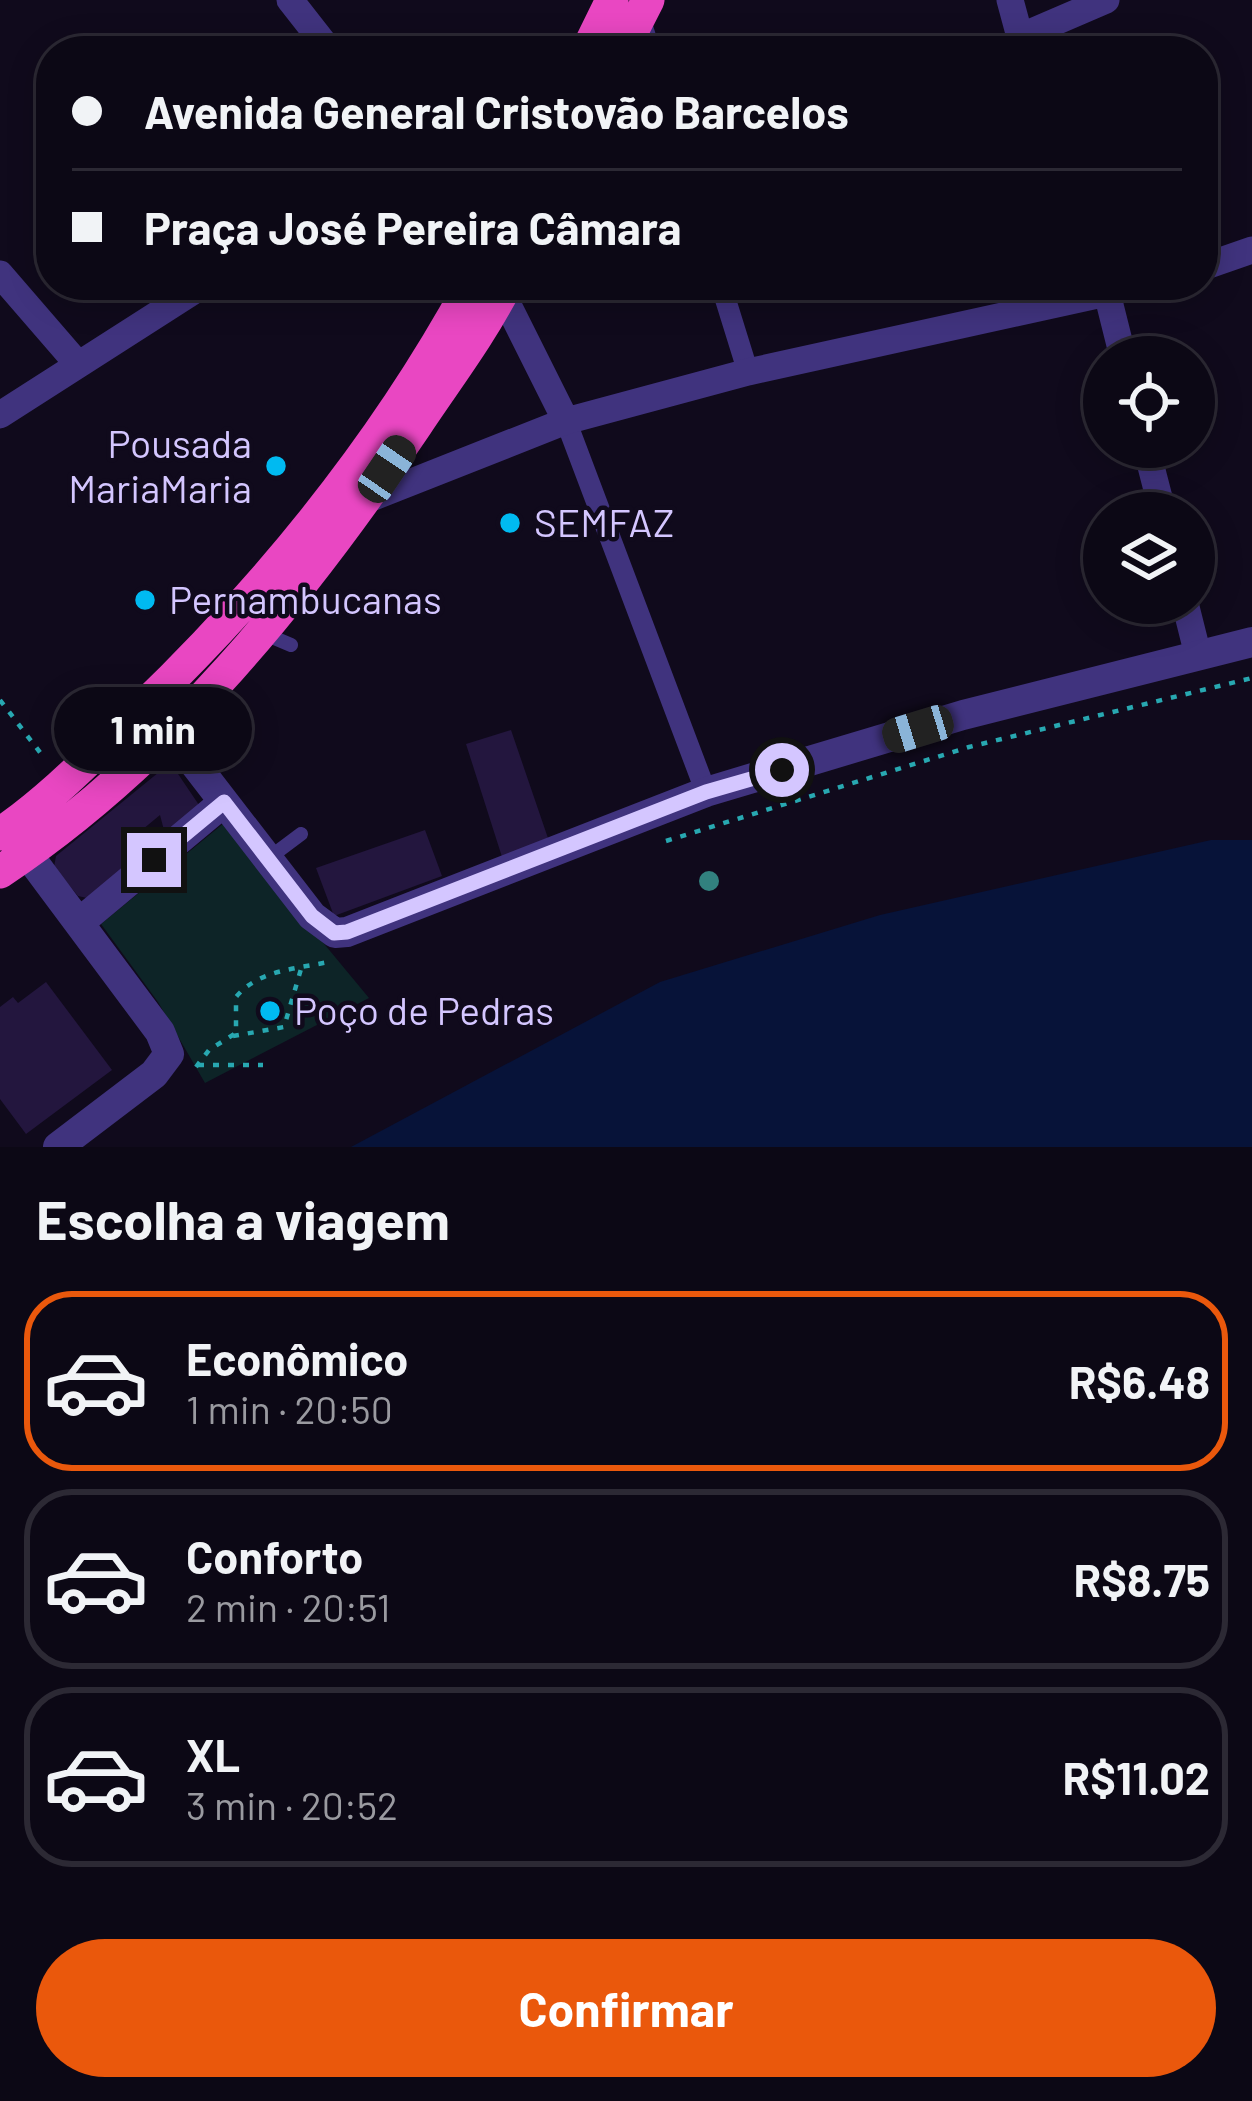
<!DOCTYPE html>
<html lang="pt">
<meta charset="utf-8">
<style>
:root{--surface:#0c0815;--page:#15111e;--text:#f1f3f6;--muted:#9a9aa0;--line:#2c2934;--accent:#ea580c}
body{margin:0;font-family:Barlow,sans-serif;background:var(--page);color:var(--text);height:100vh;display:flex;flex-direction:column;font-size:45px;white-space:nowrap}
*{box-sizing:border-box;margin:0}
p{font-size:39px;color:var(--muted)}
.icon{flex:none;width:66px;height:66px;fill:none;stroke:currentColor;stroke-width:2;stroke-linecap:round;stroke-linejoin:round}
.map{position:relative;height:1147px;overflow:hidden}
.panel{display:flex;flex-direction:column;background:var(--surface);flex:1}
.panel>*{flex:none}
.top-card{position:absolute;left:36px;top:36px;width:1182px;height:264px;border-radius:48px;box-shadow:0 6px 30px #0003,0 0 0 3px var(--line);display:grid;align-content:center;height:264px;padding:0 36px;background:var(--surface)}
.fabs{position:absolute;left:1083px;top:336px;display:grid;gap:24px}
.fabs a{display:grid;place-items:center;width:132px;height:132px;border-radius:50%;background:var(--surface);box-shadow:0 6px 30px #0003,0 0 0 3px var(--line);font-size:60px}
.end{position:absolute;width:54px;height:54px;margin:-27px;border:15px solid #d4c6ff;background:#111;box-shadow:0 0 0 6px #111}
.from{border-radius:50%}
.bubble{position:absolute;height:84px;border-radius:42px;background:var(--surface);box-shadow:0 6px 30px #0003,0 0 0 3px var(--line);font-size:39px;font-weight:700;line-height:84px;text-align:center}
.car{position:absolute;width:36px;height:72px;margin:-36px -18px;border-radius:15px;box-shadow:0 0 9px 3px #0007;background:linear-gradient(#222 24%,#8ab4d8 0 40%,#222 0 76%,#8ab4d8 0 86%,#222 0)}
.top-card b{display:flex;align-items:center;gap:42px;height:114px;font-size:45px}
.top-card b+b{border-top:3px solid var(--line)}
.top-card i{width:30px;height:30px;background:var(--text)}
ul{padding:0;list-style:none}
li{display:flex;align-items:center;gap:36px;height:180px;margin:0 24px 18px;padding:0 12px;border:6px solid var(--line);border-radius:48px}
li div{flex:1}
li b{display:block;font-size:45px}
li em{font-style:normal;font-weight:700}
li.active{border-color:var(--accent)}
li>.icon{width:108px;height:108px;stroke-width:1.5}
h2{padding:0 36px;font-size:54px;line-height:144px}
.action{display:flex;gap:24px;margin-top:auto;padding:24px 36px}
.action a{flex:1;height:138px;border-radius:72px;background:var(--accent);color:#fff;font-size:48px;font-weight:700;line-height:138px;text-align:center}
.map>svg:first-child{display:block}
</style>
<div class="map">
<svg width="1252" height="1147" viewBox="0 0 1252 1147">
<rect width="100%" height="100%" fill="#100a1c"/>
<!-- green -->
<path fill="#0d2427" d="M224 823 369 998 205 1083 158 1002 101 924Z"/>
<!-- water -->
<path fill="#071339" d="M1211 840H1252V1147H351L660 982 880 915Z"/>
<!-- building -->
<path fill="#23163e" d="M511 730 550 844 503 860 466 744Z
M164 768H174L199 805 165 834 160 815 125 844 126 866 87 898 78 896 54 867 56 856Z
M425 830 442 876 334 916 316 868Z
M46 982 112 1070 26 1134 0 1099V1007L13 997 18 1003Z"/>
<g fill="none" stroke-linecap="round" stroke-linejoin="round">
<!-- path -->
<path stroke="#28a8b1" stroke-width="4.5" stroke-dasharray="6 9" stroke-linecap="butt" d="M0 700 45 759
M666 841 969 747 1252 678
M233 1036 284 1027 301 969
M198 1065H263
M196 1067 209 1050 236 1033V997C258 970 296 969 328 962"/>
<!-- service -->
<path stroke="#40337e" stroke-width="14" d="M265 634 291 645
M269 858 301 834"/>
<!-- pedestrian -->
<path stroke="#40337e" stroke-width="21" d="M639 16 650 51
M721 285 748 372
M566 421 706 792"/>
<!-- minor -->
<path stroke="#40337e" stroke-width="27" d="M290 0 330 51
M1010 0 1020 37 1106 0
M1203 267 1252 250
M0 274 76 362
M502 293 566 421
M1107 293 1123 357
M0 415 203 285
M1146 447 1163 513
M366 500 566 421 748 372 1143 285
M1185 603 1198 655"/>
<!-- tertiary -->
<path stroke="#40337e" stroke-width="30" d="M170 732 312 916 335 933 347 932 706 792 963 715 1252 642
M14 836 160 1032 169 1054 154 1074 58 1147
M80 922 224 802"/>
<!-- trunk -->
<path stroke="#e947c2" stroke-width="33" d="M587 51 612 0
M622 51 648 0
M0 834C51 799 94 754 138 712 269 586 384 445 471 285
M0 872C170 759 304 592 417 424 447 379 482 333 506 285"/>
</g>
<!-- trees -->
<circle fill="#32817f" cx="709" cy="881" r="10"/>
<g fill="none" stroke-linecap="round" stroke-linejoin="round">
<!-- route -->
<path stroke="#d4c6ff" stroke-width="15" d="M154 860 224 802 312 916 334 933 347 932 706 792 782 770"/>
</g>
<!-- markers -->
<g fill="#00baf1" stroke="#100a1c" stroke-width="4.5">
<circle cx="276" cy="466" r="12"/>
<circle cx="510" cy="523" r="12"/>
<circle cx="145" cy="600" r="12"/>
<circle cx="270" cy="1011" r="12"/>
</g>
<g text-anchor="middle" stroke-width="9" stroke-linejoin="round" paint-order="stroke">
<!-- poi labels -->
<g font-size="39" fill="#d4c6ff" stroke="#100a1c" text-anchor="start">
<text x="252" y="458" text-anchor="end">Pousada<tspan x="252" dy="45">MariaMaria</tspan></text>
<text x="534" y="537">SEMFAZ</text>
<text x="169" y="614">Pernambucanas</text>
<text x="294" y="1025">Poço de Pedras</text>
</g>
</g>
</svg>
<div class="fabs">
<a><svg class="icon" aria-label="locate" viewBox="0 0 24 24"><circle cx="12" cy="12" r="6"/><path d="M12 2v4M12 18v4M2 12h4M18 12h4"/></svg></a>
<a><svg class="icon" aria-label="layers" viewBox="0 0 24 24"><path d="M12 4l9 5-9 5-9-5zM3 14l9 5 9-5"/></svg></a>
</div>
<i class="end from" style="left:782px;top:770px"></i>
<i class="end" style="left:154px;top:860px"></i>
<div class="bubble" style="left:54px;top:687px;width:198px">1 min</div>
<i class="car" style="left:387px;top:469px;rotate:34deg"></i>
<i class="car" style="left:918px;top:729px;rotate:253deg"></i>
<div class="top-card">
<b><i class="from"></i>Avenida General Cristovão Barcelos</b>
<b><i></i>Praça José Pereira Câmara</b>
</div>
</div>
<section class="panel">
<h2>Escolha a viagem</h2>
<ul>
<li class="active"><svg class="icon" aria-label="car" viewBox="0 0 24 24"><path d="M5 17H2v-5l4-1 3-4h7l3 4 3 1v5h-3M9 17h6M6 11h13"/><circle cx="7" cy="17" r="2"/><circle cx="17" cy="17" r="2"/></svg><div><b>Econômico</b><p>1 min · 20:50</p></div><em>R$6.48</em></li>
<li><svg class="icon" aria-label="car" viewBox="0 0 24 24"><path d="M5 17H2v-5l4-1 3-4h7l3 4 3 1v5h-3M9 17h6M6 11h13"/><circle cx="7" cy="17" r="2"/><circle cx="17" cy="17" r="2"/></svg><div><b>Conforto</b><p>2 min · 20:51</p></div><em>R$8.75</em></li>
<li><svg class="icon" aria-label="car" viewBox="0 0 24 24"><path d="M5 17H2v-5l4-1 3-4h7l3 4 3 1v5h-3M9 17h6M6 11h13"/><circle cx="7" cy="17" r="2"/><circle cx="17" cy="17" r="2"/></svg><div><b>XL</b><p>3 min · 20:52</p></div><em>R$11.02</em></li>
</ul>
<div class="action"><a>Confirmar</a></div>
</section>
